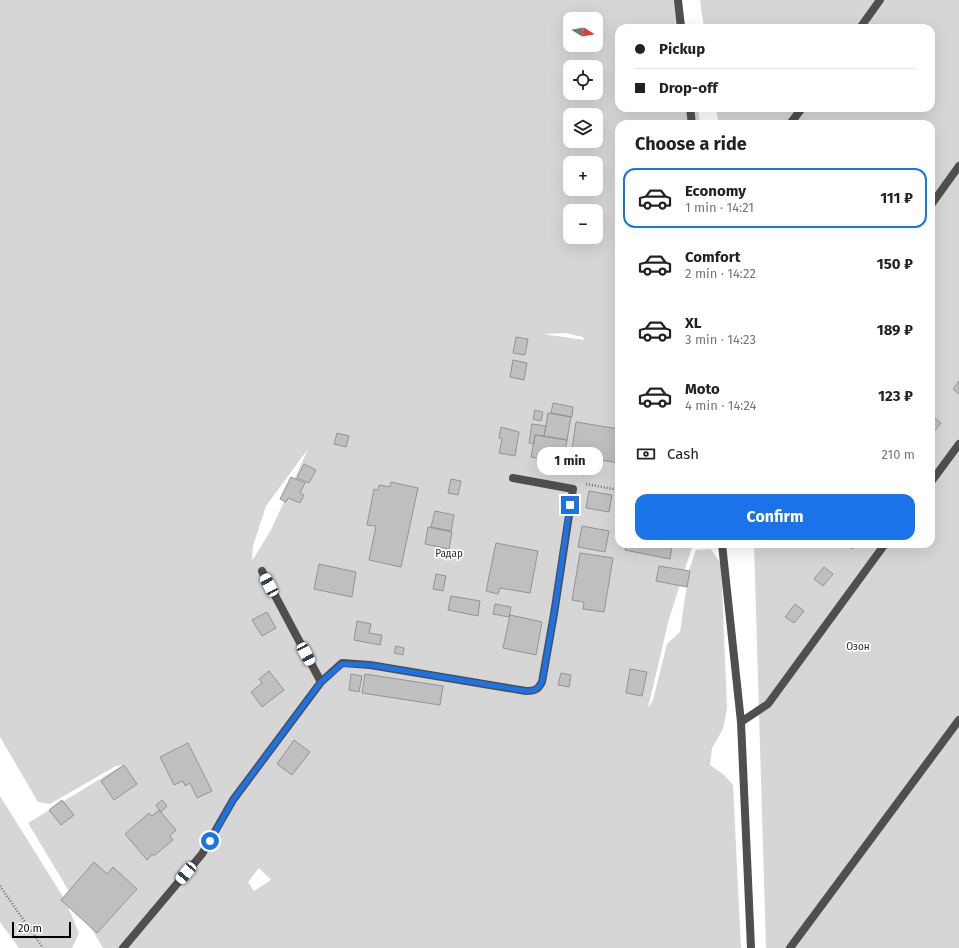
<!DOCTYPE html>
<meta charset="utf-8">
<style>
:root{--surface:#fff;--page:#f2f2f2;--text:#222;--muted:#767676;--line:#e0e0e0;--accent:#1a73e8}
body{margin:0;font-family:"Fira Sans",sans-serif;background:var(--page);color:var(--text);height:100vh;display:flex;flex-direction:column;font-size:15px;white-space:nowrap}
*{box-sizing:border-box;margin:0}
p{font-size:13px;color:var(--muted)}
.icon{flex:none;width:22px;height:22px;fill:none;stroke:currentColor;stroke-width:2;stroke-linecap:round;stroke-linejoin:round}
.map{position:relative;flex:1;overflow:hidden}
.drawer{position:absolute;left:615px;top:120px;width:320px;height:428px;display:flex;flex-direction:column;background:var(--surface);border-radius:12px;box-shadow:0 4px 16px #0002}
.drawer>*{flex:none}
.hud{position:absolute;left:615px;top:24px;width:320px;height:88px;border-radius:12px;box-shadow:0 4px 16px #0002;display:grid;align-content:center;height:88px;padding:0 20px;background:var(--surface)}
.needle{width:26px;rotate:101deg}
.buttons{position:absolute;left:563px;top:12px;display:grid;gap:8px}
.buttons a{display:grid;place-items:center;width:40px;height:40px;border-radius:8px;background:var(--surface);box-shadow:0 4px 16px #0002;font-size:20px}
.scale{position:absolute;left:12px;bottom:10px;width:59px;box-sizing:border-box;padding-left:4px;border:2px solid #000;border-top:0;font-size:11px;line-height:14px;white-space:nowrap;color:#000;-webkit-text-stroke:3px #fff;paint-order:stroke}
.end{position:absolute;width:18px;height:18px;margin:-9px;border:5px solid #1a73e8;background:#fff;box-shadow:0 0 0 2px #fff}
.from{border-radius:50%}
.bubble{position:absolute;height:28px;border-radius:12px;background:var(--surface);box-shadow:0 4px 16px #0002;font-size:13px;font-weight:700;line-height:28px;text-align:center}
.car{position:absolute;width:12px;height:24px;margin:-12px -6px;border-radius:5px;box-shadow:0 0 3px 1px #0007;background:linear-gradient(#fff 24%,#345 0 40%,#fff 0 76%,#345 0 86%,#fff 0)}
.hud b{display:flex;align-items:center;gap:14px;height:38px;font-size:15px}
.hud b+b{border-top:1px solid var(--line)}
.hud i{width:10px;height:10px;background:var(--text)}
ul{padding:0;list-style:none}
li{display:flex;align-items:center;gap:12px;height:60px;margin:0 8px 6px;padding:0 12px;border:2px solid transparent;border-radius:12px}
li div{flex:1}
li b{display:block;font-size:15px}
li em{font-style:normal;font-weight:700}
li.selected{border-color:var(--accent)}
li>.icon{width:36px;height:36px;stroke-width:1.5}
h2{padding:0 20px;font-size:18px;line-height:48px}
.pay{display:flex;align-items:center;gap:10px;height:44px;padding:0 20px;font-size:15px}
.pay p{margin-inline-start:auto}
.action{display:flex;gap:8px;margin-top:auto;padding:8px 20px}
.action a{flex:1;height:46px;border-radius:12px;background:var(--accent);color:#fff;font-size:16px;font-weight:700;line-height:46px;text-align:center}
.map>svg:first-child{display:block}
</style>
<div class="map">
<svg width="959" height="948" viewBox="0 0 959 948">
<rect width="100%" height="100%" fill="#fff"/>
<!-- green -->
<path fill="#d6d6d6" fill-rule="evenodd" d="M0 0H681L686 28H619V108H698L700 124H619V544H693L669 619 648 708 653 700 667 644 680 632 689 570 696 550 711 549 721 564 727 708 723 729 712 748 710 765 723 774 733 785 741 948H103L28 823 123 765 116 766 50 804 38 802 0 737ZM570 19H596V45H570ZM570 67H596V93H570ZM570 115H596V141H570ZM570 163H596V189H570ZM570 211H596V237H570ZM565 333 583 337 584 340 543 334ZM308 449 271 530 252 561 253 546 266 506ZM259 868 271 880 254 891 248 882Z
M700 0H959V948H766L754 544H931V124H719L716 108H931V28H704Z
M0 796 65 900 79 933 72 948H19L0 922Z"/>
<!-- building -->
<path fill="#bfbfbf" stroke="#939393" d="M516 337 528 339 525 355 513 353Z
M513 360 527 363 524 380 510 377Z
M959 381V394L953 389Z
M553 403 573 407 572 417 551 413Z
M535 410 543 412 541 421 533 419Z
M548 413 571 417 567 440 544 436Z
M932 416 941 423 931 435V417Z
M576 422 619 429V463L571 455Z
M532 424 546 426 544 436 535 435 534 444 529 443Z
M501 427 519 432 515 456 499 453 502 439 499 438Z
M337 433 349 436 346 447 334 444Z
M535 435 567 440 563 463 531 457Z
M571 455 587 458 584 475 567 472Z
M304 464 316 470 309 483 297 478Z
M291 477 305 483 300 493 304 495 300 503 288 498 286 502 280 499Z
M451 479 461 481 458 495 448 493Z
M391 482 418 488 401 567 369 560 376 526 367 525 374 489 378 490 379 485 390 487Z
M589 491 612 495 609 512 586 508Z
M435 511 454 515 451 531 431 527Z
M582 526 609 531 605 552 578 547Z
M428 527 452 532 449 549 425 544Z
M496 543 538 551 530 593 500 588 498 594 486 591Z
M623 544H682V548L672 546 670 559 625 550 626 546 622 545Z
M846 544H855L852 549Z
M580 553 613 558 604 612 583 609 584 602 572 600Z
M319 564 356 572 352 597 314 589Z
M659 566 690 571 687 587 656 581Z
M824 567 833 574 823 586 814 579Z
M436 574 446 576 443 591 433 589Z
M451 596 480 601 478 616 448 610Z
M495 604 511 607 509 617 493 614Z
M795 604 804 611 794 623 785 617Z
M267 612 276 628 262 636 252 620Z
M510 615 542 622 536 655 503 648Z
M357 621 371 624 369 633 382 635 380 645 354 640Z
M396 646 404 648 403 655 394 653Z
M630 669 647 672 642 696 626 693Z
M269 671 284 690 262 707 251 692 262 683 259 679Z
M561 673 571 675 569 687 558 685Z
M351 674 362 676 359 692 349 690Z
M365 674 443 686 440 705 362 693Z
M294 740 310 752 292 775 277 764Z
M188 743 212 791 197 798 190 783 185 786 183 781 174 785 160 757Z
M124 765 137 784 114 800 101 781Z
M62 800 74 815 61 825 49 810Z
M162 800 167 806 161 812 156 805Z
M159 810 176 830 170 836 173 840 155 855H152L147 860 125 834 149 813 152 816Z
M94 862 107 874 113 867 137 889 97 933 61 900Z"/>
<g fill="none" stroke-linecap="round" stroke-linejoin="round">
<!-- path -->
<path stroke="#717171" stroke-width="2.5" stroke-dasharray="1 2" stroke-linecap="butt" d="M586 484 619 490
M0 886 43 948"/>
<!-- lane -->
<path stroke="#4f4f4f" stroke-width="8" d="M678 0 681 28
M860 28 880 0
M690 108 692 124
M790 124 802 108
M931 205 959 166
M931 482 959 444
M722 544 741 722 751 948
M262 571 321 682
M741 722 768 704 885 544
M123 948 202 854 233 800 321 682 342 663 370 665 526 691C534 691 538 690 542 682L554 614 573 489 513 478
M790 948 959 720"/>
</g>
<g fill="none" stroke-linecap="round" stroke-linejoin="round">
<!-- route -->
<path stroke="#1a73e8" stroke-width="5" d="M210 841 233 800 321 682 342 664 370 665 526 691C534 691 538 690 542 682L554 614 570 505"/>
</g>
<g text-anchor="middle" stroke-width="3.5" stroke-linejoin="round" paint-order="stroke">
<!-- park labels -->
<g font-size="10" fill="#2d2d2d" stroke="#fff">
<text x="449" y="557">Радар</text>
<text x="858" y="650">Озон</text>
</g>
</g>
</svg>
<div class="buttons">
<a><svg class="needle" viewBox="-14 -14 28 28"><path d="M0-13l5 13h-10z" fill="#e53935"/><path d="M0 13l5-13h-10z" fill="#767676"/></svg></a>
<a><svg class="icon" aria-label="locate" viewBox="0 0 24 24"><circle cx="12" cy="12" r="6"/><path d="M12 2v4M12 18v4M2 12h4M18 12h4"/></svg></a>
<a><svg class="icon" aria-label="layers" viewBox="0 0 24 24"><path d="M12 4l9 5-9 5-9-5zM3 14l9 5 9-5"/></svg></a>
<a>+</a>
<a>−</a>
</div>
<div class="scale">20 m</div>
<i class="end from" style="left:210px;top:841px"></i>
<i class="end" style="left:570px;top:505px"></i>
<div class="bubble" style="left:537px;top:447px;width:66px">1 min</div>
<i class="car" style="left:269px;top:585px;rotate:332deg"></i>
<i class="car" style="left:306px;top:654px;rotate:152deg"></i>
<i class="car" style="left:186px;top:873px;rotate:220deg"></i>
<div class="hud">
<b><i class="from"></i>Pickup</b>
<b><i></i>Drop-off</b>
</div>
<section class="drawer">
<h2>Choose a ride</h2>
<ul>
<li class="selected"><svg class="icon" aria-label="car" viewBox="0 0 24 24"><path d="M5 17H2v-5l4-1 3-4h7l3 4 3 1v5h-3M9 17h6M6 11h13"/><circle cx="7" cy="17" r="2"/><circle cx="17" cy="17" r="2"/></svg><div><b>Economy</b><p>1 min · 14:21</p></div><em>111 ₽</em></li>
<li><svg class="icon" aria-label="car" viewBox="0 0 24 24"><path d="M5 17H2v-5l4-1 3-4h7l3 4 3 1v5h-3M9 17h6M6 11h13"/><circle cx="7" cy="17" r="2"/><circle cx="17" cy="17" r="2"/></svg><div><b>Comfort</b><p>2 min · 14:22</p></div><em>150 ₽</em></li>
<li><svg class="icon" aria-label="car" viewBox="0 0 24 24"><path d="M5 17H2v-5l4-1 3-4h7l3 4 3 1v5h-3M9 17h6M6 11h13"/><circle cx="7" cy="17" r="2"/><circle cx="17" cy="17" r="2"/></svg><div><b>XL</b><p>3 min · 14:23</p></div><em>189 ₽</em></li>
<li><svg class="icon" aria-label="car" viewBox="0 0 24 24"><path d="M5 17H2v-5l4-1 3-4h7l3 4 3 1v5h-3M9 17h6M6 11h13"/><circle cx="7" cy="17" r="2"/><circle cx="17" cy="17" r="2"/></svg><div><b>Moto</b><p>4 min · 14:24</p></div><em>123 ₽</em></li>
</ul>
<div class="pay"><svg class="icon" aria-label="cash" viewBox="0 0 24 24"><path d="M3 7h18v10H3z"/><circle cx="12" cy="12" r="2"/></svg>Cash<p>210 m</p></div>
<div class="action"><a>Confirm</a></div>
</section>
</div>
